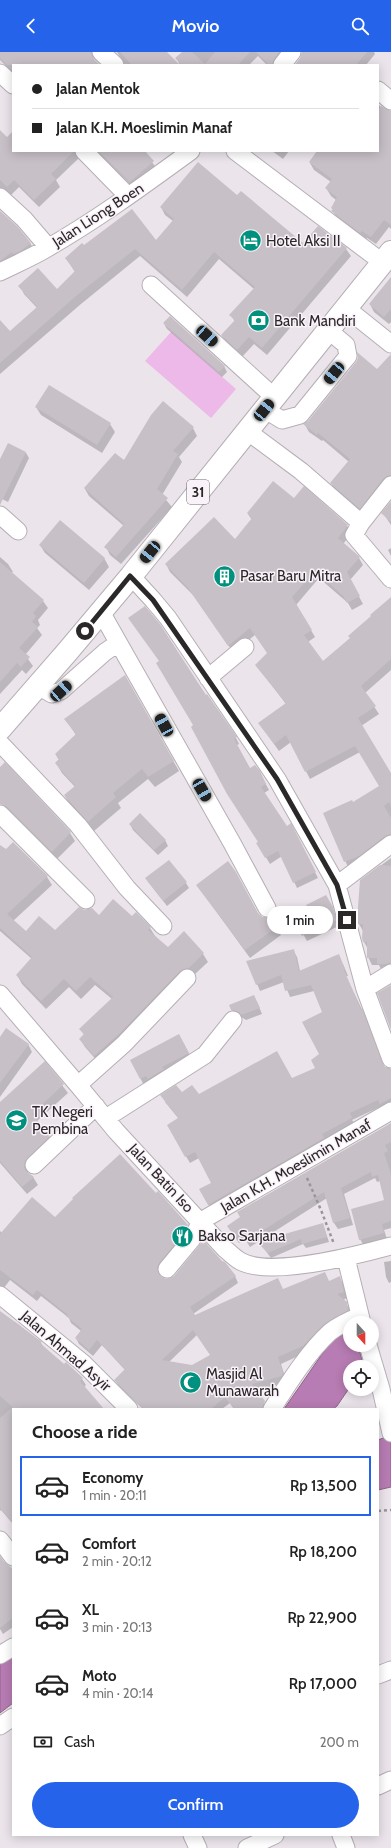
<!DOCTYPE html>
<meta charset="utf-8">
<style>
:root{--surface:#fff;--page:#f6f6f6;--text:#222;--muted:#767676;--line:#e0e0e0;--accent:#2563eb}
body{margin:0;font-family:Cabin,sans-serif;background:var(--page);color:var(--text);height:100vh;display:flex;flex-direction:column;font-size:15px;white-space:nowrap}
*{box-sizing:border-box;margin:0}
p{font-size:13px;color:var(--muted)}
.icon{flex:none;width:22px;height:22px;fill:none;stroke:currentColor;stroke-width:2;stroke-linecap:round;stroke-linejoin:round}
.map{position:relative;flex:1;overflow:hidden}
.sheet{position:absolute;left:12px;top:1356px;width:367px;height:428px;display:flex;flex-direction:column;background:var(--surface);border-radius:0px;box-shadow:0 2px 10px #0003}
.sheet>*{flex:none}
.top-card{position:absolute;left:12px;top:12px;width:367px;height:88px;border-radius:0px;box-shadow:0 2px 10px #0003;display:grid;align-content:center;height:88px;padding:0 20px;background:var(--surface)}
.needle{width:26px;rotate:159deg}
.tools{position:absolute;left:343px;top:1264px;display:grid;gap:8px}
.tools a{display:grid;place-items:center;width:36px;height:36px;border-radius:50%;background:var(--surface);box-shadow:0 2px 10px #0003;font-size:20px}
.end{position:absolute;width:18px;height:18px;margin:-9px;border:5px solid #2b282a;background:#fff;box-shadow:0 0 0 2px #fff}
.from{border-radius:50%}
.bubble{position:absolute;height:28px;border-radius:14px;background:var(--surface);box-shadow:0 2px 10px #0003;font-size:13px;font-weight:600;line-height:28px;text-align:center}
.car{position:absolute;width:12px;height:24px;margin:-12px -6px;border-radius:5px;box-shadow:0 0 3px 1px #0007;background:linear-gradient(#222 24%,#8ab4d8 0 40%,#222 0 76%,#8ab4d8 0 86%,#222 0)}
.top-card b{display:flex;align-items:center;gap:14px;height:38px;font-size:15px}
.top-card b+b{border-top:1px solid var(--line)}
.top-card i{width:10px;height:10px;background:var(--text)}
ul{padding:0;list-style:none}
li{display:flex;align-items:center;gap:12px;height:60px;margin:0 8px 6px;padding:0 12px;border:2px solid transparent;border-radius:0px}
li div{flex:1}
li b{display:block;font-size:15px}
li em{font-style:normal;font-weight:600}
li.on{border-color:var(--accent)}
li>.icon{width:36px;height:36px;stroke-width:1.5}
h2{padding:0 20px;font-size:18px;line-height:48px}
.pay{display:flex;align-items:center;gap:10px;height:44px;padding:0 20px;font-size:15px}
.pay p{margin-inline-start:auto}
.action{display:flex;gap:8px;margin-top:auto;padding:8px 20px}
.action a{flex:1;height:46px;border-radius:24px;background:var(--accent);color:#fff;font-size:16px;font-weight:600;line-height:46px;text-align:center}
header{display:flex;justify-content:space-between;align-items:center;height:52px;padding:0 20px;background:var(--accent);color:#fff;font-size:18px;font-weight:600}
.map>svg:first-child{display:block}
</style>
<header><svg class="icon" aria-label="back" viewBox="0 0 24 24"><path d="M15 5l-7 7 7 7"/></svg>Movio<svg class="icon" aria-label="search" viewBox="0 0 24 24"><circle cx="10" cy="10" r="6"/><path d="M15 15l6 6"/></svg></header>
<div class="map">
<svg width="391" height="1796" viewBox="0 0 391 1796">
<rect width="100%" height="100%" fill="#ebe5eb"/>
<!-- green -->
<path fill="#ecb9e8" d="M171 280 236 337 211 366 145 309Z"/>
<!-- water -->
<path fill="#b77cb3" stroke="#8d638a" d="M347 1278H350V1293H358L362 1308V1315H350V1335L337 1354 333 1357H284L329 1292Z
M391 1383V1435L378 1438V1388Z
M13 1598V1651L0 1661V1607Z"/>
<!-- shadow -->
<path fill="#0003" fill-rule="evenodd" d="M0 0H93L95 3 89 13H13V21L0 8Z
M117 0H166L177 13H125Z
M183 0H291L279 13H267L258 4 249 13H180L177 7Z
M302 0H374L375 2 366 13H296L301 6Z
M378 52 384 58 391 59V177L389 175 376 192 367 186 365 188 337 167 332 156 336 148 331 144 326 136 331 130 314 118 310 111 318 99H378Z
M0 80 7 87 13 84V99H82L78 107 56 128 60 135 39 155 19 135 10 144H0Z
M96 99H144L157 117 135 137Z
M272 99H289L283 107Z
M237 145 303 192 318 176 346 197 351 204 267 303 254 292 242 305 227 291 222 284 235 270 231 263 254 237 219 207 187 245 140 204 81 252 0 322V269L10 281 37 256 24 242 20 234 57 238 75 220 66 206 84 195 156 190 173 169 165 163 161 155Z
M0 160 30 191 35 199 0 213Z
M391 226V270L389 272 374 260 370 252Z
M164 272 224 314 227 320 222 325 167 277Z
M391 307V432L364 463 335 438 331 431 349 410 323 388 322 389 309 380 305 373Z
M36 355 110 372 115 380 102 401 41 363Z
M193 376 197 384 179 405 182 410 162 443 172 455 121 512 110 503 106 495 124 474 89 444 85 437 124 410Z
M8 392 26 401 29 406 8 450 0 446V410Z
M294 448 347 474 352 481 343 492 359 506 363 513 350 528 363 552 352 558 348 551 319 526 296 553 315 585 308 590 323 610 351 586 391 547V618L365 641 379 662 361 674 391 723V791L349 817 324 762 353 751 380 735 360 700 310 727 291 690 279 699 264 678 286 652 256 613 268 601 255 583 233 600 193 543 170 520 166 512 235 488 252 468 248 462Z
M391 450V473L383 461Z
M40 493 104 506 109 515 89 538 45 501Z
M391 496V504L388 498Z
M0 505 8 512 13 520 11 521 43 549 48 556 38 568 40 573 37 576 42 583 25 603 33 614 26 622 22 618 0 642Z
M125 625 179 719 155 735 148 727 118 751 121 756 94 779 71 754 65 744 75 735 62 721 56 711 59 708 56 703 76 683 66 668Z
M207 643 236 686 239 692 237 693 250 717 263 727 269 738 264 741 286 775 294 779 318 826 297 836 282 804 270 812 258 792 259 791 206 644Z
M5 712 70 781 75 789 57 807 8 760 4 753 0 738V716Z
M130 772 165 788 168 794 158 803 133 778Z
M0 797 47 825 52 833 13 869 27 881 55 879 99 864 132 865 150 876 155 884 168 897 203 902 208 910 99 1011 85 995 80 987 84 983 81 977 112 947 95 933 81 947 69 935 46 957 22 932 17 923 32 907 0 879Z
M391 806V918L382 919 379 913H372L368 905V897L364 890 363 879 359 872 361 828Z
M146 827 186 831 189 836 167 854Z
M197 833 258 862 276 875 281 883 250 906Z
M326 844 335 862 339 874 307 889 293 864Z
M293 898 297 905 300 919 343 912 348 924H346L365 964 384 1015 391 1017V1054L384 1057 382 1054 352 1068 355 1072 212 1159 200 1138 212 1131 199 1106 190 1111 168 1074 179 1067 165 1050 182 1042 198 1044 292 1027 317 1016 321 1003 323 960 314 939 290 945 284 930 260 939 248 910Z
M257 950 262 962 246 968 243 966 235 964 232 958Z
M0 986 28 992 32 1000 0 1045Z
M184 992 193 1010 145 1035 131 1009Z
M45 1011 68 1041 37 1069 54 1092 28 1118V1122L33 1125 38 1133 27 1142 0 1111V1052Z
M391 1072V1176L384 1178 387 1187 364 1194 360 1187 386 1149 380 1129 377 1130 375 1126 344 1142 353 1173 338 1177 334 1171 327 1146 250 1195 245 1187 239 1191 232 1181Z
M55 1167 187 1174 191 1180 162 1218 160 1223 161 1226 166 1228 235 1224 238 1231 193 1262 194 1264 283 1238 329 1230 340 1226 343 1232 347 1246 343 1248 350 1257 351 1265 307 1300 281 1312 286 1328 285 1330 256 1339 268 1357H234L230 1351 222 1357H143L119 1334 115 1328 125 1318 102 1293 93 1304 79 1292 76 1286 81 1279 71 1271 69 1266 41 1244 37 1249 10 1228 0 1241V1179L2 1181ZM197 1283 211 1303 193 1314 169 1310Z
M323 1172 329 1190 306 1196 303 1192 271 1206 259 1190Z
M391 1209V1230L389 1231 386 1225 384 1210Z
M0 1260 18 1272 41 1291 44 1296 82 1327 86 1333 84 1335 103 1357H13V1472L1 1458 0 1459Z
M0 1506 13 1518V1575L3 1582 0 1577Z"/>
<!-- building -->
<path fill="#c7c1c7" fill-rule="evenodd" d="M0 0H91L94 7 100 13H7L0 6Z
M120 0H167L180 13H132Z
M182 0H192L205 12 215 0H250L238 13H182L175 6Z
M256 0H279L274 7 272 13H269Z
M302 0H367L356 13H295L300 6Z
M381 54 391 59V173L384 168 371 185 362 179 360 181 331 159 333 157 331 156 337 145 325 136 332 127 309 110 317 99H378V58Z
M0 78 7 85 13 79V99H74L51 122 56 127 34 148 14 128 7 135 0 128Z
M98 99H145L154 109 130 130Z
M198 110 237 143 241 139 303 191 318 174 347 196 262 296 249 285 237 298 221 283 235 268 229 263 255 235 214 200 182 238 135 197 76 244 0 311V268L10 279 37 255 18 234 38 216 57 237 75 219 65 206 82 191 84 193 132 157 156 188 174 167 160 155Z
M0 159 17 174 31 191 19 200 13 202 12 200 0 209Z
M391 225V257L384 265 369 252Z
M170 264 225 314 219 320 163 271Z
M357 300 377 317 391 302V423L383 427 360 457 330 431 350 407 318 381 317 383 303 372 308 369 356 310 358 306Z
M49 333 111 371 97 393 35 355Z
M163 349 194 375 173 399 178 402 157 437 168 446 116 505 104 495 124 472 84 436 115 401 124 408 151 363Z
M8 391 26 400 0 453V407Z
M273 429 294 446 304 434 348 473 338 486 360 505 347 520 360 544 347 551 343 544 315 519 292 545 312 578 304 583 323 609 350 586 348 584 371 564 370 563 391 545V607L361 634 376 654 358 666 391 721V754L389 750 384 754 391 766V782L385 784 359 804 344 810 323 761 352 748 353 750 379 734 355 694 305 720 286 683 274 692 258 671 286 651 255 613 267 601 250 576 228 594 188 536 165 512 214 465 235 487 252 466 247 461Z
M391 449V470L381 461Z
M60 468 105 506 84 531 39 493Z
M0 510 44 548 33 561 36 564 32 570 38 575 19 596 30 605 21 615 17 611 0 630Z
M145 554 160 572 206 643 207 642 237 685 234 687 250 716 255 713 260 719 266 732 261 735 287 774 291 771 316 820 293 831 278 799 265 806 256 791 258 790 227 742 191 675 193 673 156 611 159 609 128 566Z
M125 623 174 709 148 725 142 717 113 741 116 745 88 770 64 743 75 734 55 711 59 707 55 702 76 682 64 667Z
M5 710 71 780 52 800 7 755 0 752V715Z
M140 761 166 788 154 798 129 772Z
M13 790 48 824 7 862 26 879 39 864 55 878 79 855 84 858 92 856 99 863 113 847 132 864 136 860 151 875 148 878 168 895 184 879 204 901 189 916 180 919 120 981 94 1004 79 987 84 982 79 977 113 945 90 925 76 939 64 927 41 949 16 923 32 905 0 876V793L6 797Z
M169 808 187 830 163 849 145 826Z
M228 809 236 820 258 861 262 865H270L277 875 245 898 196 833Z
M380 813 391 814V911L386 912H377V906H367V890H363L362 886 363 872H358L357 868 360 828Z
M326 843 333 855 336 868 302 884 291 864 307 855 306 853Z
M294 897 299 919 339 902 345 917 344 918 361 958 362 956 382 1010 385 1015 391 1017V1046L380 1052 378 1048 350 1061 352 1066 322 1082 324 1086 208 1153 199 1137 211 1131 195 1100 185 1105 167 1073 178 1066 160 1043 176 1033 182 1040 192 1033 199 1042 277 999 292 1026 315 1016 311 1008 319 1002 302 970 322 960 311 933 285 939 281 923 256 933 246 909Z
M391 933V978L377 941Z
M254 943 260 956 241 963 239 960 231 958 229 953Z
M6 976 29 992 0 1031V985Z
M179 982 189 1001 162 1015 164 1017 148 1027 146 1024 140 1027 130 1008Z
M45 1009 64 1032 32 1062 50 1084 25 1110 24 1115 27 1120 34 1125 22 1135 0 1109V1050Z
M391 1071V1090L385 1093 388 1099 384 1101 391 1122V1169L382 1172 384 1181 359 1188 351 1157 384 1148 378 1123 372 1125 371 1120 341 1136 350 1166 333 1171 324 1140 246 1189 241 1181 235 1185 227 1174 240 1165 237 1160Z
M120 1102 156 1141 158 1139 188 1173 184 1181 159 1211 157 1216 160 1224 166 1227 174 1224 202 1190 203 1192 205 1190 222 1209 225 1210 236 1224 190 1255 195 1263 278 1226 283 1237 325 1220 329 1229 340 1224 344 1240 337 1242 347 1250 348 1258 324 1272 303 1294 278 1305 283 1321 282 1324 252 1332 265 1349 262 1357H234L225 1345 211 1357H144L114 1328 125 1317 97 1288 89 1298 75 1286 82 1277 66 1264 68 1263 37 1238 33 1243 0 1218V1182L32 1145 55 1165 73 1147 72 1146ZM193 1278 210 1303 192 1313 162 1308Z
M323 1171 327 1185 302 1192 301 1187 268 1201 257 1190Z
M0 1259 42 1290 40 1291 64 1312 66 1310 68 1312 83 1326 80 1329 104 1357H15L0 1344Z
M13 1355V1471L0 1456V1366Z
M0 1504 5 1511 13 1517V1566L0 1576Z"/>
<g fill="none" stroke-linecap="round" stroke-linejoin="round">
<defs>
<path id="minor" d="M101 0 115 13
M282 13 292 0
M0 21 13 33
M378 38 391 49
M84 99 128 144
M235 99 382 210
M0 145 24 167 48 195
M0 220C14 213 30 206 44 198 95 169 143 134 191 99
M151 233 274 345
M346 256 391 292
M264 357 282 368 300 363 343 310 348 304 346 293 328 278
M247 379 301 419 361 471
M391 433 361 471 354 483 391 527
M0 463 18 479
M131 524 153 548 168 566 277 727 337 833 365 937 391 1007
M101 560 232 791 267 856
M208 626 245 595
M38 634 52 642 61 639 105 600 118 591
M0 691 78 773 127 836 163 874
M0 762 86 848
M337 833 391 792
M365 937 391 921
M0 942 78 1033 116 1079 225 1197C230 1201 235 1206 240 1209 270 1226 358 1203 391 1194
M78 1033 124 992 187 926
M106 1066 205 1003 233 968
M34 1113 96 1054
M346 1206 362 1271
M167 1217 192 1187 201 1169 391 1059
M0 1243 83 1311 129 1357
M368 1293 381 1337 391 1381
M272 1357C288 1332 308 1300 330 1280 339 1273 350 1268 360 1264
M0 1488 13 1505
M0 1603 13 1595
M378 1623 391 1618
M0 1674 13 1665
M378 1734 391 1728
M192 1783 198 1796
M341 1783 346 1796
M247 1796 275 1783"/>
<path id="highway" d="M0 677 68 599 131 524 391 200"/>
</defs>
<!-- minor casing -->
<use href="#minor" stroke="#b5afb5" stroke-width="19"/>
<!-- highway casing -->
<use href="#highway" stroke="#b5afb5" stroke-width="24"/>
<!-- path -->
<path stroke="#999599" stroke-width="2.5" stroke-dasharray="3 3" stroke-linecap="butt" d="M307 1126 321 1158 334 1192
M378 1459 391 1458"/>
<!-- minor -->
<use href="#minor" stroke="#fff" stroke-width="17"/>
<!-- highway -->
<use href="#highway" stroke="#fff" stroke-width="22"/>
</g>
<g fill="none" stroke-linecap="round" stroke-linejoin="round">
<!-- route -->
<path stroke="#2b282a" stroke-width="5" d="M85 579 130 524 153 548 277 727 337 833 347 868"/>
</g>
<!-- icons -->
<defs>
<symbol id="hotel-disc" viewBox="-11 -11 22 22"><circle r="9.5" fill="#00917e" stroke="#f9f2f8"/><path d="M-6-4.5h1.5V1H6V5H4.5V3h-9V5H-6ZM-4 0a1.8 1.8 0 1 1 3.6 0ZM.5 0V-2.5h3Q6-2.5 6 0Z" fill="#fff"/></symbol>
<symbol id="bank-disc" viewBox="-11 -11 22 22"><circle r="9.5" fill="#00917e" stroke="#f9f2f8"/><path d="M-6-4H6V4H-6ZM0-2.3a2.3 2.3 0 1 0 0 4.6a2.3 2.3 0 1 0 0-4.6Z" fill="#fff"/></symbol>
<symbol id="building-disc" viewBox="-11 -11 22 22"><circle r="9.5" fill="#00917e" stroke="#f9f2f8"/><path d="M-4-6H4V6H1V3H-1V6H-4ZM-2.5-4.3h1.7v1.8h-1.7ZM.8-4.3h1.7v1.8H.8ZM-2.5-1h1.7V.8h-1.7ZM.8-1h1.7V.8H.8Z" fill="#fff"/></symbol>
<symbol id="school-disc" viewBox="-11 -11 22 22"><circle r="9.5" fill="#00917e" stroke="#f9f2f8"/><path d="M0-5L7-2L0 1L-7-2ZM-4 1L0 2.5L4 1V4Q0 6-4 4Z" fill="#fff"/></symbol>
<symbol id="restaurant-disc" viewBox="-11 -11 22 22"><circle r="9.5" fill="#00917e" stroke="#f9f2f8"/><path d="M-5-6h1v4h1v-4h1v4h1v-4h1v5L-1.5 .5V6h-2V.5L-5-1ZM5-6V6H3V1.5H1.5Q1.5-4 5-6Z" fill="#fff"/></symbol>
<symbol id="mosque-disc" viewBox="-11 -11 22 22"><circle r="9.5" fill="#00917e" stroke="#f9f2f8"/><path d="M3.5-4.9A6 6 0 1 0 3.5 4.9A5 5 0 1 1 3.5-4.9Z" fill="#fff"/></symbol>
</defs>
<g fill-rule="evenodd">
<use href="#hotel-disc" x="238" y="176" width="25" height="25"/>
<use href="#bank-disc" x="246" y="256" width="25" height="25"/>
<use href="#building-disc" x="212" y="512" width="25" height="25"/>
<use href="#school-disc" x="4" y="1056" width="25" height="25"/>
<use href="#restaurant-disc" x="170" y="1172" width="25" height="25"/>
<use href="#mosque-disc" x="178" y="1318" width="25" height="25"/>
</g>
<g text-anchor="middle" stroke-width="3" stroke-linejoin="round" paint-order="stroke">
<!-- shield labels -->
<rect fill="#f9f2f8" stroke="#696568" stroke-width="1" x="187" y="428" width="22" height="24" rx="3"/>
<g font-size="14" font-weight="bold" fill="#2b282a">
<text x="198" y="445">31</text>
</g>
<!-- street labels -->
<g font-size="15" fill="#2b282a" stroke="#f9f2f8">
<text transform="translate(98 163) rotate(-33)" y="5">Jalan Liong Boen</text>
<text transform="translate(296 1114) rotate(-30)" y="5">Jalan K.H. Moeslimin Manaf</text>
<text transform="translate(161 1126) rotate(47)" y="5">Jalan Batin Iso</text>
<text transform="translate(66 1299) rotate(41)" y="5">Jalan Ahmad Asyir</text>
</g>
<!-- poi labels -->
<g font-size="15" fill="#2b282a" stroke="#f9f2f8" text-anchor="start">
<text x="266" y="194">Hotel Aksi II</text>
<text x="274" y="274">Bank Mandiri</text>
<text x="240" y="529">Pasar Baru Mitra</text>
<text x="32" y="1065">TK Negeri<tspan x="32" dy="17">Pembina</tspan></text>
<text x="198" y="1189">Bakso Sarjana</text>
<text x="206" y="1327">Masjid Al<tspan x="206" dy="17">Munawarah</tspan></text>
</g>
</g>
</svg>
<div class="tools">
<a><svg class="needle" viewBox="-14 -14 28 28"><path d="M0-13l5 13h-10z" fill="#e53935"/><path d="M0 13l5-13h-10z" fill="#767676"/></svg></a>
<a><svg class="icon" aria-label="locate" viewBox="0 0 24 24"><circle cx="12" cy="12" r="6"/><path d="M12 2v4M12 18v4M2 12h4M18 12h4"/></svg></a>
</div>
<i class="end from" style="left:85px;top:579px"></i>
<i class="end" style="left:347px;top:868px"></i>
<div class="bubble" style="left:267px;top:854px;width:66px">1 min</div>
<i class="car" style="left:207px;top:284px;rotate:132deg"></i>
<i class="car" style="left:334px;top:321px;rotate:219deg"></i>
<i class="car" style="left:264px;top:358px;rotate:39deg"></i>
<i class="car" style="left:150px;top:500px;rotate:219deg"></i>
<i class="car" style="left:61px;top:639px;rotate:48deg"></i>
<i class="car" style="left:164px;top:673px;rotate:331deg"></i>
<i class="car" style="left:202px;top:738px;rotate:150deg"></i>
<div class="top-card">
<b><i class="from"></i>Jalan Mentok</b>
<b><i></i>Jalan K.H. Moeslimin Manaf</b>
</div>
<section class="sheet">
<h2>Choose a ride</h2>
<ul>
<li class="on"><svg class="icon" aria-label="car" viewBox="0 0 24 24"><path d="M5 17H2v-5l4-1 3-4h7l3 4 3 1v5h-3M9 17h6M6 11h13"/><circle cx="7" cy="17" r="2"/><circle cx="17" cy="17" r="2"/></svg><div><b>Economy</b><p>1 min · 20:11</p></div><em>Rp 13,500</em></li>
<li><svg class="icon" aria-label="car" viewBox="0 0 24 24"><path d="M5 17H2v-5l4-1 3-4h7l3 4 3 1v5h-3M9 17h6M6 11h13"/><circle cx="7" cy="17" r="2"/><circle cx="17" cy="17" r="2"/></svg><div><b>Comfort</b><p>2 min · 20:12</p></div><em>Rp 18,200</em></li>
<li><svg class="icon" aria-label="car" viewBox="0 0 24 24"><path d="M5 17H2v-5l4-1 3-4h7l3 4 3 1v5h-3M9 17h6M6 11h13"/><circle cx="7" cy="17" r="2"/><circle cx="17" cy="17" r="2"/></svg><div><b>XL</b><p>3 min · 20:13</p></div><em>Rp 22,900</em></li>
<li><svg class="icon" aria-label="car" viewBox="0 0 24 24"><path d="M5 17H2v-5l4-1 3-4h7l3 4 3 1v5h-3M9 17h6M6 11h13"/><circle cx="7" cy="17" r="2"/><circle cx="17" cy="17" r="2"/></svg><div><b>Moto</b><p>4 min · 20:14</p></div><em>Rp 17,000</em></li>
</ul>
<div class="pay"><svg class="icon" aria-label="cash" viewBox="0 0 24 24"><path d="M3 7h18v10H3z"/><circle cx="12" cy="12" r="2"/></svg>Cash<p>200 m</p></div>
<div class="action"><a>Confirm</a></div>
</section>
</div>
